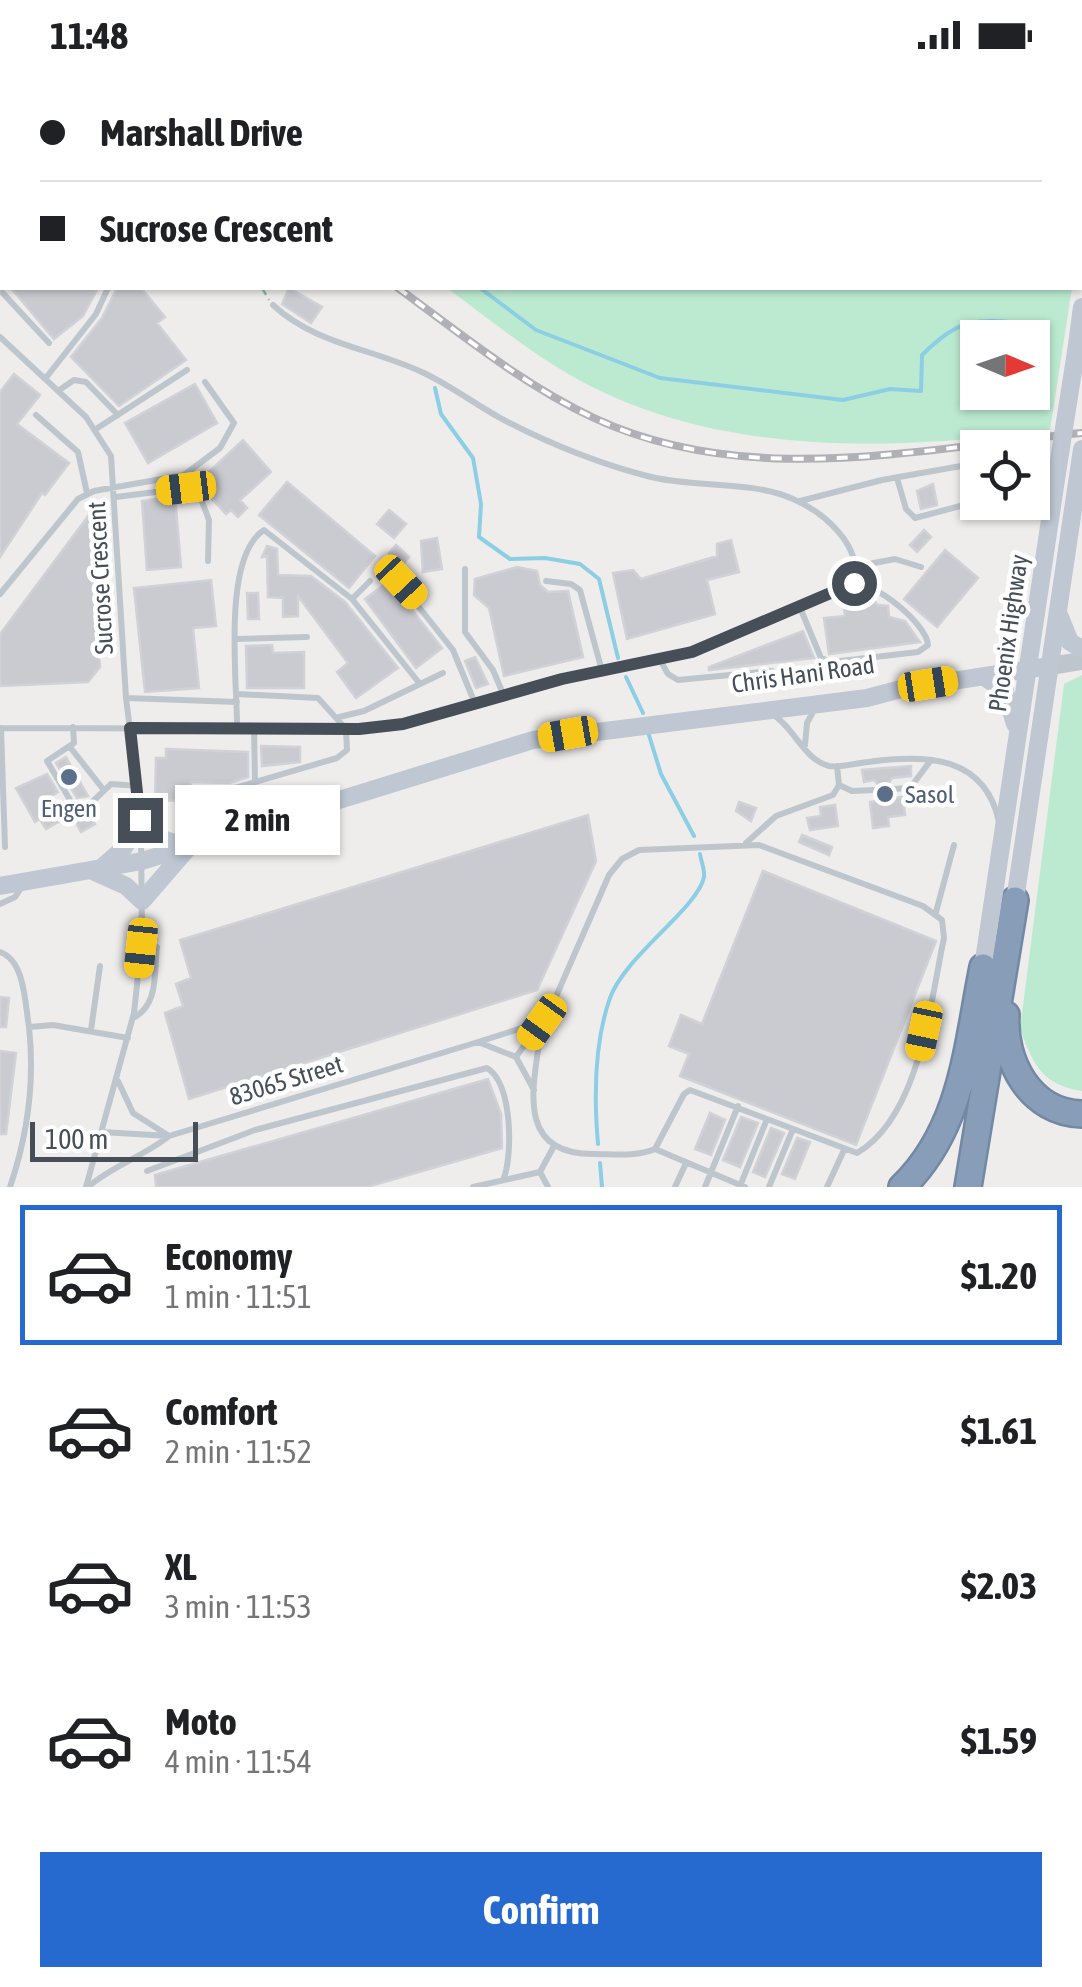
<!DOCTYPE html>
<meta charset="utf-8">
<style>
:root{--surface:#fff;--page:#f6f6f6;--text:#202124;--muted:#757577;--line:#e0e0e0;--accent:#2669cf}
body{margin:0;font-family:"Asap Condensed",sans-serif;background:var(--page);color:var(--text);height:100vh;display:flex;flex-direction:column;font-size:38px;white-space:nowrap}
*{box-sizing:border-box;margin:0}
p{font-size:32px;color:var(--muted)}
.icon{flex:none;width:55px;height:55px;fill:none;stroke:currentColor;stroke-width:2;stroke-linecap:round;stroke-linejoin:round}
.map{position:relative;height:1117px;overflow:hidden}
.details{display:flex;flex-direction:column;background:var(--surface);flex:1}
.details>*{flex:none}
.top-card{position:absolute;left:0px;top:0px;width:1082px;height:220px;box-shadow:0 2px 8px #0004;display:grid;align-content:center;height:220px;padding:0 40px;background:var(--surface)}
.needle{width:65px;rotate:92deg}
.buttons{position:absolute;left:960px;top:250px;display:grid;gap:20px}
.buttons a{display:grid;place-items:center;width:90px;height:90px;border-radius:0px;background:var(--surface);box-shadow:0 2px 8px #0004;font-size:50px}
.scale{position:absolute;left:30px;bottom:25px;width:168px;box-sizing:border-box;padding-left:10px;border:5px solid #464e58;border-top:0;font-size:28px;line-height:35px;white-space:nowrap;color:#464e58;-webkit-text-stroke:8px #fff;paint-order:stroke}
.end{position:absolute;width:45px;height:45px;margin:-22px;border:12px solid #464e58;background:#fff;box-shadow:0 0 0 5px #fff}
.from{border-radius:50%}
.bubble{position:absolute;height:70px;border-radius:0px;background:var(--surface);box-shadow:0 2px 8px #0004;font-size:32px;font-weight:700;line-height:70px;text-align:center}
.car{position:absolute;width:30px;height:60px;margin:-30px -15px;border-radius:12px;box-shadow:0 0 8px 2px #0007;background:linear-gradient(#f5c518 24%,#345 0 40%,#f5c518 0 76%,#345 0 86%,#f5c518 0)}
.top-card b{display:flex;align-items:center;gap:35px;height:95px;font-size:38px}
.top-card b+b{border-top:2px solid var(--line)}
.top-card i{width:25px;height:25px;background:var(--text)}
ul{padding:18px 0 0;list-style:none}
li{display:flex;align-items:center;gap:30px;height:140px;margin:0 20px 15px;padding:0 20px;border:5px solid transparent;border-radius:0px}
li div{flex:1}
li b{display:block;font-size:38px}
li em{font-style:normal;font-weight:700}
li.on{border-color:var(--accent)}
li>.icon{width:90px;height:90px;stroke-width:1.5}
.button{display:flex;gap:20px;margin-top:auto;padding:20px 40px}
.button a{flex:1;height:115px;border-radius:0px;background:var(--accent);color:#fff;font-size:40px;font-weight:700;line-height:115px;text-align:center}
.status{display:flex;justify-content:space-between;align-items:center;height:70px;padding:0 50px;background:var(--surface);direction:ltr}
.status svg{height:28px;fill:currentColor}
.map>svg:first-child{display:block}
</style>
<div class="status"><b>11:48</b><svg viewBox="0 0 49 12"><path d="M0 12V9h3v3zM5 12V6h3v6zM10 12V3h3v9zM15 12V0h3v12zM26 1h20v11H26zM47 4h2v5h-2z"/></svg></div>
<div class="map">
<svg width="1082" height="1117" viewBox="0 0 1082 1117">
<rect width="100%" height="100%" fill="#efecec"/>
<!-- green -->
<path fill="#bcead0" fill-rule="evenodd" d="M160 0H502L504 2H163Z
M447 218H1072L1050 360C889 381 710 388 565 302 523 277 486 247 447 218ZM978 268H1032V322H978Z
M1082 605V1021C1042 1015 1033 994 1020 959L1064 614Z"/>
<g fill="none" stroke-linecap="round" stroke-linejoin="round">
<!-- stream -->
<path stroke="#8ccee4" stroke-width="4" d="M252 0 254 2
M480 218 536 260 660 308 843 330 890 319 921 321 922 285C961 247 976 248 1029 254
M435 318 441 344 473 388 481 434 479 467 510 489 545 488 580 494 599 509 618 588
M626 607 643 643
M648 662 661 704 694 766
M598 1074C594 1028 594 973 610 928 625 886 698 838 704 807 705 800 701 791 700 784
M600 1093 602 1117"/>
</g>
<!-- building -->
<path fill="#cacbd1" stroke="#d0d2d7" stroke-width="2.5" d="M11 218H98L83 246 54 269Z
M117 218H141L165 247 157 253 186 290 119 336 71 287 102 248Z
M289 218 322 237 311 253 282 234Z
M14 304 40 325 17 354 69 393 45 425 42 423 0 487V322Z
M195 314 217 353 148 393 125 353Z
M243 370 271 402 240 430 247 438 238 447 231 440 226 444 197 413Z
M287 412 375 486 349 518 259 445Z
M933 414 937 435 921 439 917 421Z
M175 426 181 497 147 500 142 431Z
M389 440 406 454 394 468 377 454Z
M89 445 100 597 88 612 0 616V564Z
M924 460 931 467 917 482 910 475Z
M437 468 442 499 423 502 421 471Z
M731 470 739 502 707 510 715 544 627 569 613 503 633 500 641 509 717 486V474Z
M396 475 409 487 402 495 389 483Z
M267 476 277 479 278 505 311 506 345 532 398 598 356 628 337 602 348 593 298 526V546L283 547V528L268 527 267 486 262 487Z
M945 480 978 508 937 557 904 529Z
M517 497 537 501 540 515 548 522 568 521 583 587 504 606 489 538 474 525 475 509Z
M211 510 216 556 193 558 199 618 145 622 134 518Z
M389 511 442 578 416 598 365 529Z
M247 523H258L259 549H248Z
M873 527 877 535 888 536 889 547 905 551 920 572 829 584 824 548 845 546 844 538 866 535 865 528Z
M803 561 814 588 709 600V597Z
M272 575 273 583 304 582V618H247L246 576Z
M475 587 488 614 476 618 465 591Z
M261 676 300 677V692L262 696Z
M166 679 248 682V707L229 713 191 712V731L155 730 156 688H166Z
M66 687 88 726 77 728 56 693Z
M911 696V706L892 708 886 718 894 728 903 727 905 745 888 747 889 756 873 758 870 732 876 731 882 719 874 710 864 712 862 700Z
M47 704 58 722 48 728 60 751 46 759 40 749 35 752 16 718Z
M739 732 756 738 751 751 736 741Z
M835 735 838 756 810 760 807 748 821 746 820 737Z
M89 743 95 754 81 762 75 751Z
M588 745 596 791 537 920 189 1029 165 943 183 936 176 914 191 908 180 870Z
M802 765 832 777 829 785 799 772Z
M763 801 936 871 856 1075 680 1006 689 984 669 976 681 945 702 954Z
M0 927 9 928 6 957H0Z
M0 981 16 983 6 1064H0Z
M488 1009 501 1044 502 1078 367 1117H156L155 1105Z
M710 1043 725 1050 711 1085 695 1079Z
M741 1047 758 1053 740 1097 723 1090Z
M771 1058 784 1063 765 1107 753 1102Z
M797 1068 810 1072 795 1109 782 1104Z"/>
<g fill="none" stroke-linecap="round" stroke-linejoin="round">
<defs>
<path id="motorway" d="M1006 945C1003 991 1030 1043 1082 1044
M902 1117C963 1058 967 976 983 897
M968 1117 1015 830"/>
</defs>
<!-- motorway casing -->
<use href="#motorway" stroke="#7288a3" stroke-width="30"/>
<!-- path -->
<path stroke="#77c5a2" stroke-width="2.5" stroke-dasharray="8 5" stroke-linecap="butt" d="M284 0 285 2
M262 218 269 230"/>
<!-- service -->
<path stroke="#bec6cd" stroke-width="6" d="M556 0 557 2
M0 90 2 88
M0 115 2 113
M0 220 49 273
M273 235C316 275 372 278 424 303 451 316 475 334 502 349 548 373 600 394 651 407 696 418 750 410 793 429 825 443 863 476 854 513
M0 267 86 347 111 386 126 628 140 739
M45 309 96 244 108 218
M58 321 74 310 86 312 118 345
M36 345 78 382 87 423
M96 359 187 300
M897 408 906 439 915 448 964 435
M116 427 187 418 198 421 209 450 208 491
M800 431 882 410 978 393
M384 493 453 580 476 636
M858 496 895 489 921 497
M465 499V562L493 600 504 626
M546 511 571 514 580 520 602 601
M0 524 78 429 94 421 184 405 220 378 234 353 205 312
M352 529 370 511
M799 535 821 588 832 592 918 582 928 575C927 554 875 512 854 513
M237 569 307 567
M660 590 668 604 678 610 772 601
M126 628 237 632
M772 644C794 657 804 690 829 696 841 698 856 693 868 692 925 684 985 685 999 752
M339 647 364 641 443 603
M237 655C237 609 222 487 264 460L352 529 420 614
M254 656 255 712
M73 657 74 673 47 691 73 735 91 733 111 714 139 716
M0 658 359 659 403 655 562 609 692 583 854 513
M1 658 5 777
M805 675 807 653 814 640
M70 677 103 719
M839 715 852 721 875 720
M893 719 910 718 931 690
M208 726 337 688 347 680 346 659 318 628 237 624
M234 755C259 736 305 720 335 726
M746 773 776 746 833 725 839 715 837 696
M0 834 15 827 23 815
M936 842 954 775
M0 882C25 890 25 934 29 957
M133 948C159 935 154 903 157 877L142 868
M91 960 100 896
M478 972 541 952
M516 987 551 938 609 805 622 789 639 780 759 775 923 836 942 850 944 868C930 933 920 1046 857 1083L690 1020 684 1024 655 1079C636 1087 613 1084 593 1084 510 1084 536 1007 542 952
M102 1062 169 1066 478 972 516 987 534 1020
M655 1079 745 1117
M147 1101 255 1060 487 998C512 1013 513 1082 504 1108
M740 1116 767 1049
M10 1117C28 1064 35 1012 29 957L53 955 128 968
M86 1117 134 943 142 868 141 762
M88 1117C113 1095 143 1087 169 1066L133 1043 118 1011
M473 1117 540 1102
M548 1117 540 1102 554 1076
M675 1117 686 1093
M705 1117 738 1036
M769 1117 793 1059
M827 1117 844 1080"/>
<!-- minor -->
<path stroke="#bec6cd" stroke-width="14" d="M752 0 754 2
M942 0 944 2"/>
<!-- tertiary -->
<path stroke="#bec6cd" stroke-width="18" d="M1050 596 1082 591"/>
<!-- secondary -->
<path stroke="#bec7d2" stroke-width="18" d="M1028 0 1030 2
M1054 0 1055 2
M1080 50 1082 55
M1080 119 1082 129
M1076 282 1082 237
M1059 545 1070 572 1082 579
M983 606 1005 621 1015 654
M140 742 154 766 186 777
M100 799 123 779 141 750
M95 802 126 816 142 831 187 779
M0 816 142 791 533 670 867 628 901 619 1050 596
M1015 830 1082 379
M983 897 1057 403"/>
<!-- motorway -->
<use href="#motorway" stroke="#879db8" stroke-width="25"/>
<defs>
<path id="rail" d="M100 0 103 2
M398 218C461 264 522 314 594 348 749 420 920 378 1082 363"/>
</defs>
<!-- rail casing -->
<use href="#rail" stroke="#afb1b6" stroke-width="8"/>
<!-- rail -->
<use href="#rail" stroke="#fff" stroke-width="4" stroke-dasharray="11" stroke-linecap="butt"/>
<!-- secondary-bridge -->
<path stroke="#bec7d2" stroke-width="18" d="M1057 403 1076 282"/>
</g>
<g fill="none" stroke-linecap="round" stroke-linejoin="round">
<!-- route -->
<path stroke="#464e58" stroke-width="12" d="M140 750 130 658 359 659 403 654 562 609 692 582 854 513"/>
</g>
<!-- markers -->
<g fill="#5c6f8a" stroke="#fff" stroke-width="4">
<circle cx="69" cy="707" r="10"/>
<circle cx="885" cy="724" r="10"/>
</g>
<g text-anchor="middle" stroke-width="9" stroke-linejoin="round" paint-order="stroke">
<!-- street labels -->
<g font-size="25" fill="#464e58" stroke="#fff">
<text transform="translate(100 508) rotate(-93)" y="9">Sucrose Crescent</text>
<text transform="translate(1008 563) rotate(-82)" y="9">Phoenix Highway</text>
<text transform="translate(803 604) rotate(-8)" y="9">Chris Hani Road</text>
<text transform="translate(286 1010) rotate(-17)" y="9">83065 Street</text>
</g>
<!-- service labels -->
<g font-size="25" fill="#4e5e75" stroke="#fff" text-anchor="start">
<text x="905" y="733">Sasol</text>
<text x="69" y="747" text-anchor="middle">Engen</text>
</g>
</g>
</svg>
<div class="buttons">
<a><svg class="needle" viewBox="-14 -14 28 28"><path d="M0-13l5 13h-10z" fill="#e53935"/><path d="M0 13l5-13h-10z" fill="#757577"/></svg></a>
<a><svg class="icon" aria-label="locate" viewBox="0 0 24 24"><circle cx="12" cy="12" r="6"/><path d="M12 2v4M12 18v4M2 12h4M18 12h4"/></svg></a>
</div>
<div class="scale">100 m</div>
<i class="end from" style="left:854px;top:513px"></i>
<i class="end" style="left:140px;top:750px"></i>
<div class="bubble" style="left:175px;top:715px;width:165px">2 min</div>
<i class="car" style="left:186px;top:418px;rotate:263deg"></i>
<i class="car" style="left:401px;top:512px;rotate:137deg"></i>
<i class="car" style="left:928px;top:614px;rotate:81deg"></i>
<i class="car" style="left:568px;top:664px;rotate:260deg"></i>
<i class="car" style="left:141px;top:878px;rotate:186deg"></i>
<i class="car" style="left:542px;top:952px;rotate:216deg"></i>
<i class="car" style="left:924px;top:961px;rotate:192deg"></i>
<div class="top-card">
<b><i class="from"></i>Marshall Drive</b>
<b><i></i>Sucrose Crescent</b>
</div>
</div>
<section class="details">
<ul>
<li class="on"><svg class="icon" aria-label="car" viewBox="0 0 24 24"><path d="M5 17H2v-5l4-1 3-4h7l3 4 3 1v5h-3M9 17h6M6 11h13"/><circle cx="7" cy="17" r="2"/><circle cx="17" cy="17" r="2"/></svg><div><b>Economy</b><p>1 min · 11:51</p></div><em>$1.20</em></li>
<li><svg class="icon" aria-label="car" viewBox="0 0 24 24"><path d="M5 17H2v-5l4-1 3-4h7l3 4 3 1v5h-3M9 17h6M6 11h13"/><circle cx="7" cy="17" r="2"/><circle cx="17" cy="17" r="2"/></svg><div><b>Comfort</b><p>2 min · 11:52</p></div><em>$1.61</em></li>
<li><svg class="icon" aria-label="car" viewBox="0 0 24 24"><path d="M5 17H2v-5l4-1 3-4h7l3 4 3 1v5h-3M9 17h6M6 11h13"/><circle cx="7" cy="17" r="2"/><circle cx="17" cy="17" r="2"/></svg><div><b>XL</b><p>3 min · 11:53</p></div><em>$2.03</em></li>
<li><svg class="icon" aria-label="car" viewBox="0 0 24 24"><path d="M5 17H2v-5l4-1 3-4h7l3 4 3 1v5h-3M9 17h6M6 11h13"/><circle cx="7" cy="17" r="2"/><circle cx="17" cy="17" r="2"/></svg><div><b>Moto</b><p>4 min · 11:54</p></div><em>$1.59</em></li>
</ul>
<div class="button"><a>Confirm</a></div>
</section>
